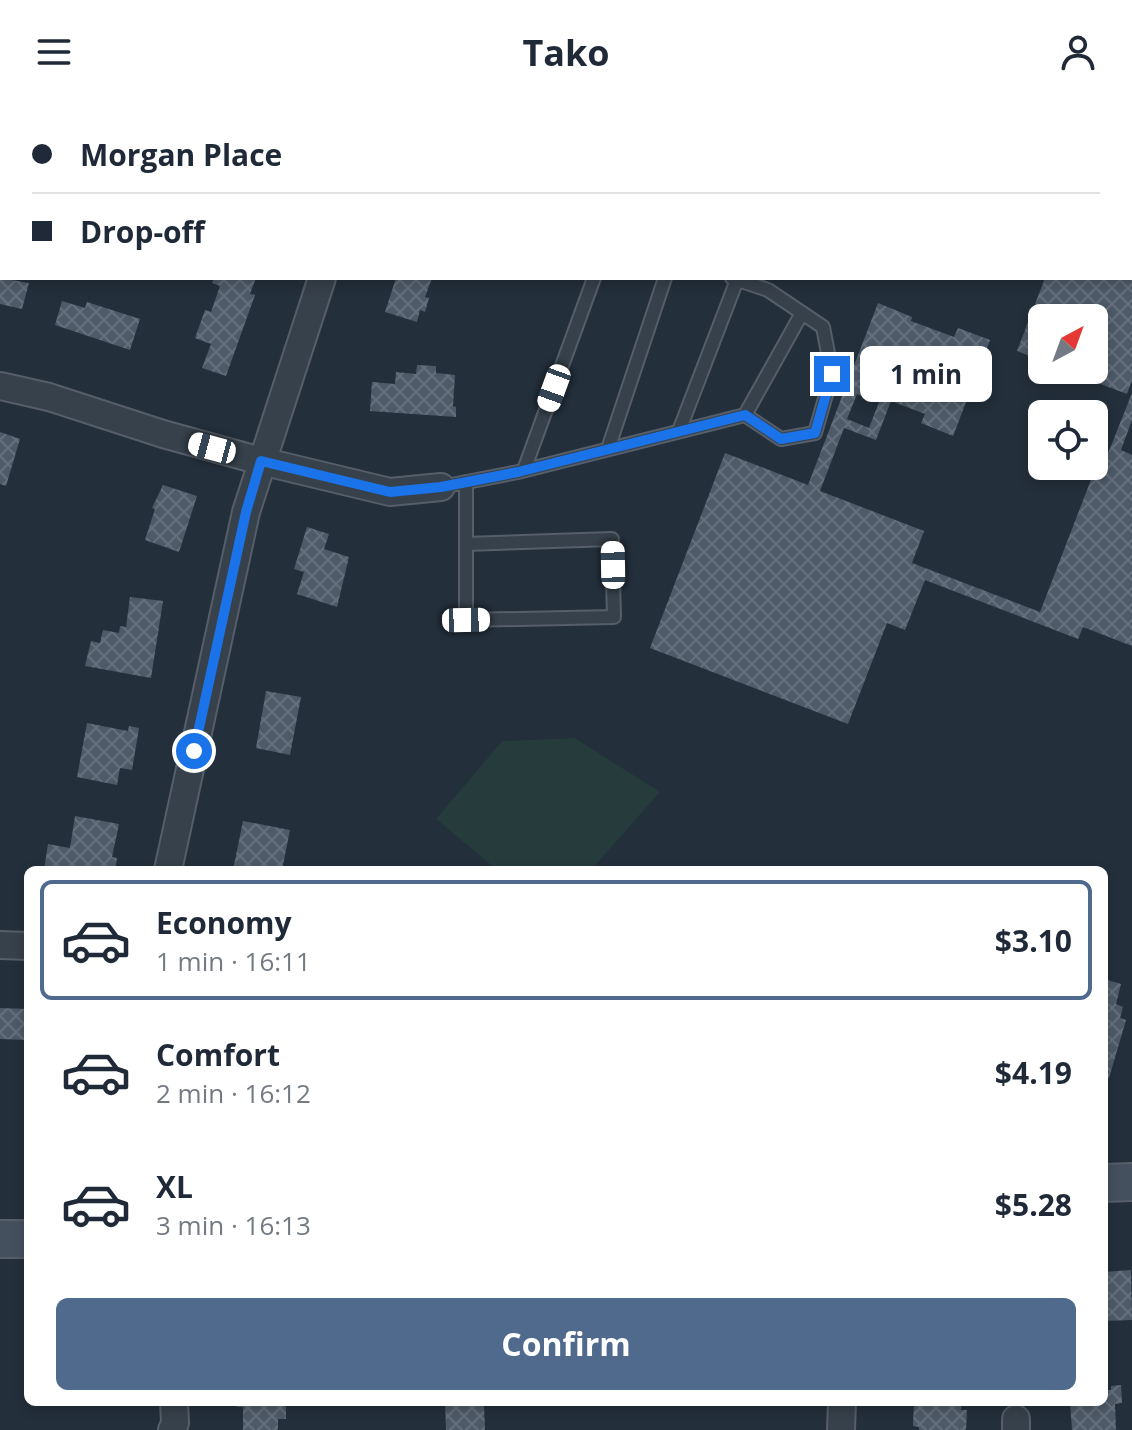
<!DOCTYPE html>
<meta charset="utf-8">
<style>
:root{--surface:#fff;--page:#f2f2f3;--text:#1f2937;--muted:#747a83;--line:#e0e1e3;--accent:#4f6a8c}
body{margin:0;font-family:"Open Sans",sans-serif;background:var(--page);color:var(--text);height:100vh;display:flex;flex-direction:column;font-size:30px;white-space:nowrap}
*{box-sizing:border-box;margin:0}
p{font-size:26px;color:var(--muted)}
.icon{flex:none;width:44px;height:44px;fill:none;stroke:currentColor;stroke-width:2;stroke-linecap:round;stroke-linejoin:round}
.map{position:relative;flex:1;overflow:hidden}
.panel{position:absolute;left:24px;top:762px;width:1084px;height:540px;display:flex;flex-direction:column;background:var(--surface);border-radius:12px;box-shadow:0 4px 12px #0003}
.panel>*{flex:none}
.banner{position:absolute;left:0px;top:0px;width:1132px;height:176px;box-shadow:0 4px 12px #0003;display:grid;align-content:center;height:176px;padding:0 32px;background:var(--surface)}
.needle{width:52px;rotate:41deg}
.fabs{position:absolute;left:1028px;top:200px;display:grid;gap:16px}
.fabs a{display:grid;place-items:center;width:80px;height:80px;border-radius:12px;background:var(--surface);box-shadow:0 4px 12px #0003;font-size:40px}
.end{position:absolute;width:36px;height:36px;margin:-18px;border:10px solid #1a73e8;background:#fff;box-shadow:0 0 0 4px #fff}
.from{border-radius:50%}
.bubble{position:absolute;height:56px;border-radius:12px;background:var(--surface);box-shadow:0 4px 12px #0003;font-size:26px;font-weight:700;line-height:56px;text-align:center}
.car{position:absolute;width:24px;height:48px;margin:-24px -12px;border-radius:10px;box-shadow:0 0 6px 2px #0007;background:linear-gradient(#fff 24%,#345 0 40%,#fff 0 76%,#345 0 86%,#fff 0)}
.banner b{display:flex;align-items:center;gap:28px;height:76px;font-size:30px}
.banner b+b{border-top:2px solid var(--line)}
.banner i{width:20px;height:20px;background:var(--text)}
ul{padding:14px 0 0;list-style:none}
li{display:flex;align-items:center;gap:24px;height:120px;margin:0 16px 12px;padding:0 16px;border:4px solid transparent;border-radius:12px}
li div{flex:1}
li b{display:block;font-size:30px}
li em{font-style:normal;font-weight:700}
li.on{border-color:var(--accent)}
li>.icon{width:72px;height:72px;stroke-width:1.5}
.action{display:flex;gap:16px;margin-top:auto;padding:16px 32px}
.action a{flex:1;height:92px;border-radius:12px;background:var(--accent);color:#fff;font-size:32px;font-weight:700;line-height:92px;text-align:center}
header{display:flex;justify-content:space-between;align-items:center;height:104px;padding:0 32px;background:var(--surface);font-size:36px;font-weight:700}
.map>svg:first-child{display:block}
</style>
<header><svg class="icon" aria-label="menu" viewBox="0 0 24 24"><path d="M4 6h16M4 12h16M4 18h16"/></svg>Tako<svg class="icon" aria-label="person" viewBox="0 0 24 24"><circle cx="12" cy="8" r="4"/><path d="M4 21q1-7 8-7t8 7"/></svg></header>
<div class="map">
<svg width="1132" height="1326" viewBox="0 0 1132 1326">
<defs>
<pattern id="building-cross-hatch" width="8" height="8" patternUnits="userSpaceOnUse" patternTransform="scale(2)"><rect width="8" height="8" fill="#4e5a68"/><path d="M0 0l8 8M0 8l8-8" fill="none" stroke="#65707c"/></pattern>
</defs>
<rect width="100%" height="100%" fill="#232f3b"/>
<!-- green -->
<path fill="#253b3c" d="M575 634 660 688 591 766H497L436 715 502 637Z"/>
<!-- building -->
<path fill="url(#building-cross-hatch)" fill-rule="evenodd" d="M0 174 29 179 22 205 0 200Z
M214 174H256L250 190 255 191 226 272 202 264 211 240 195 234 205 206 211 208 220 182 212 179Z
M396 174H432L425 193 429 194 425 208 420 206 417 218 385 208Z
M1045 174H1132V276L1127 290 1085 274 1088 266H1094V249L1098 239 1094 238V214H1042V257L1017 247Z
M62 197 85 204 87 198 140 215 130 246 55 221Z
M878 199 912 213 911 217 954 233 958 224 990 236 953 332 921 319 925 310 891 297 876 336 844 324 820 387 924 427 912 459 1040 508 1099 355 1105 357 1132 289V316L1121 346 1132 351V542L1083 523 1078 535 925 476 905 526 887 519 848 620 650 544 725 349 808 381ZM857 290 879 298 869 324 847 315Z
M417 261 436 262V269L455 271 453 302 456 303V313L370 307 372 278 395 280 396 268 416 270Z
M0 328 20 335 6 382 0 380Z
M163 381 197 392 179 448 145 436 155 405 152 404Z
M307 423 329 430 324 445 349 453 337 503 297 490 304 468 294 465Z
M130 493 163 497 151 574 85 562 91 537 100 539 103 526 119 529 120 522 126 523Z
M266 587 301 593 290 651 256 644Z
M87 619 128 627 129 622 139 624 132 666 120 664 117 681 77 673Z
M75 712 119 720 112 753 117 754 115 766H44L48 740 70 744Z
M243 717 290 726 282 766H233Z
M1104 875 1121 880 1116 900 1123 903 1120 914 1126 916 1109 974 1104 973Z
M0 904 28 905V936L0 935Z
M1131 1166 1132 1216 1104 1217V1168Z
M1121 1281 1122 1299 1115 1300 1116 1326H1072L1070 1298H1104V1286H1111V1282Z
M237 1298H286V1315H278V1326H243V1303H237Z
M445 1298H520V1301L484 1302 485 1326H446Z
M914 1298H962L961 1306H967L966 1326H919V1323L913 1322Z"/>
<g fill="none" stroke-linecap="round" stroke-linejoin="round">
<defs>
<path id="lane" d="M732 174 768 186 823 223 832 270 815 329 781 335 745 311
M679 327 737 176
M608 345 665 174
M524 366 594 174
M466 378V516L614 513 612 435 466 440
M441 383 518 368 745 311 802 209"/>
<path id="street" d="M380 2V0
M0 282 49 293 163 330 261 357 390 388 441 383
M168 766 246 408 322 174
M0 841 28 842
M172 1326 175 1319 174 1298
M841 1326 842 1298
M1016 1326V1315"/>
<path id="secondary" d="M1104 1079 1132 1078
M0 1135H28"/>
</defs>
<!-- lane casing -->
<use href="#lane" stroke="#555e69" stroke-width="16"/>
<!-- street casing -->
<use href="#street" stroke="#555e69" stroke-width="30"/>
<!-- secondary casing -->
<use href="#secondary" stroke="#555e69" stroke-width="40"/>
<!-- lane -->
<use href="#lane" stroke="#37414b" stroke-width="12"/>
<!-- street -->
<use href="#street" stroke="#37414b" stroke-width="26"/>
<!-- secondary -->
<use href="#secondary" stroke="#45505e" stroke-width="36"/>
</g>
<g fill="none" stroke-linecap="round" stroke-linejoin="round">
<!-- route -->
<path stroke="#1a73e8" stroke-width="10" d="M194 647 246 408 261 357 390 388 441 383 518 368 745 311 781 335 815 329 832 270"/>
</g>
</svg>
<div class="fabs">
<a><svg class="needle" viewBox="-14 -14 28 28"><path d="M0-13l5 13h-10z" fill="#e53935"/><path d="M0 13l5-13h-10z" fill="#747a83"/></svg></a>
<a><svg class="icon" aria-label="locate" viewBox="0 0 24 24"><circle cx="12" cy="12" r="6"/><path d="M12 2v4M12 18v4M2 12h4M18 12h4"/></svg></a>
</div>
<i class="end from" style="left:194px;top:647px"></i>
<i class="end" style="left:832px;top:270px"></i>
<div class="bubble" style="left:860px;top:242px;width:132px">1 min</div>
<i class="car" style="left:554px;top:284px;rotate:200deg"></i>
<i class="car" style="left:212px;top:344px;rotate:285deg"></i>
<i class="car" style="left:613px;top:461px;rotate:359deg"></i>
<i class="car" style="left:466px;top:516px;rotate:89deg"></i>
<div class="banner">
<b><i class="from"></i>Morgan Place</b>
<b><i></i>Drop-off</b>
</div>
<section class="panel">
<ul>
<li class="on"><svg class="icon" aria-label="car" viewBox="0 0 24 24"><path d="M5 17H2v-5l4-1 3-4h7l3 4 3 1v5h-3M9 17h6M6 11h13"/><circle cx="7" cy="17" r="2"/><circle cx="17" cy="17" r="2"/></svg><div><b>Economy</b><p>1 min · 16:11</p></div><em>$3.10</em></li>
<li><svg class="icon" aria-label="car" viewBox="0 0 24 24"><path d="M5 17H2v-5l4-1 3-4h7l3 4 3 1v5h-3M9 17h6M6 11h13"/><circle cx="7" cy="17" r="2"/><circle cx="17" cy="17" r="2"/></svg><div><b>Comfort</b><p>2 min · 16:12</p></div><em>$4.19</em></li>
<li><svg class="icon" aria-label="car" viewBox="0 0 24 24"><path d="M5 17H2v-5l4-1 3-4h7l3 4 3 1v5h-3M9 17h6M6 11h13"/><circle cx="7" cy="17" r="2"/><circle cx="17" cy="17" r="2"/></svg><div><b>XL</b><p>3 min · 16:13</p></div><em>$5.28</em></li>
</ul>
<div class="action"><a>Confirm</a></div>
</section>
</div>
